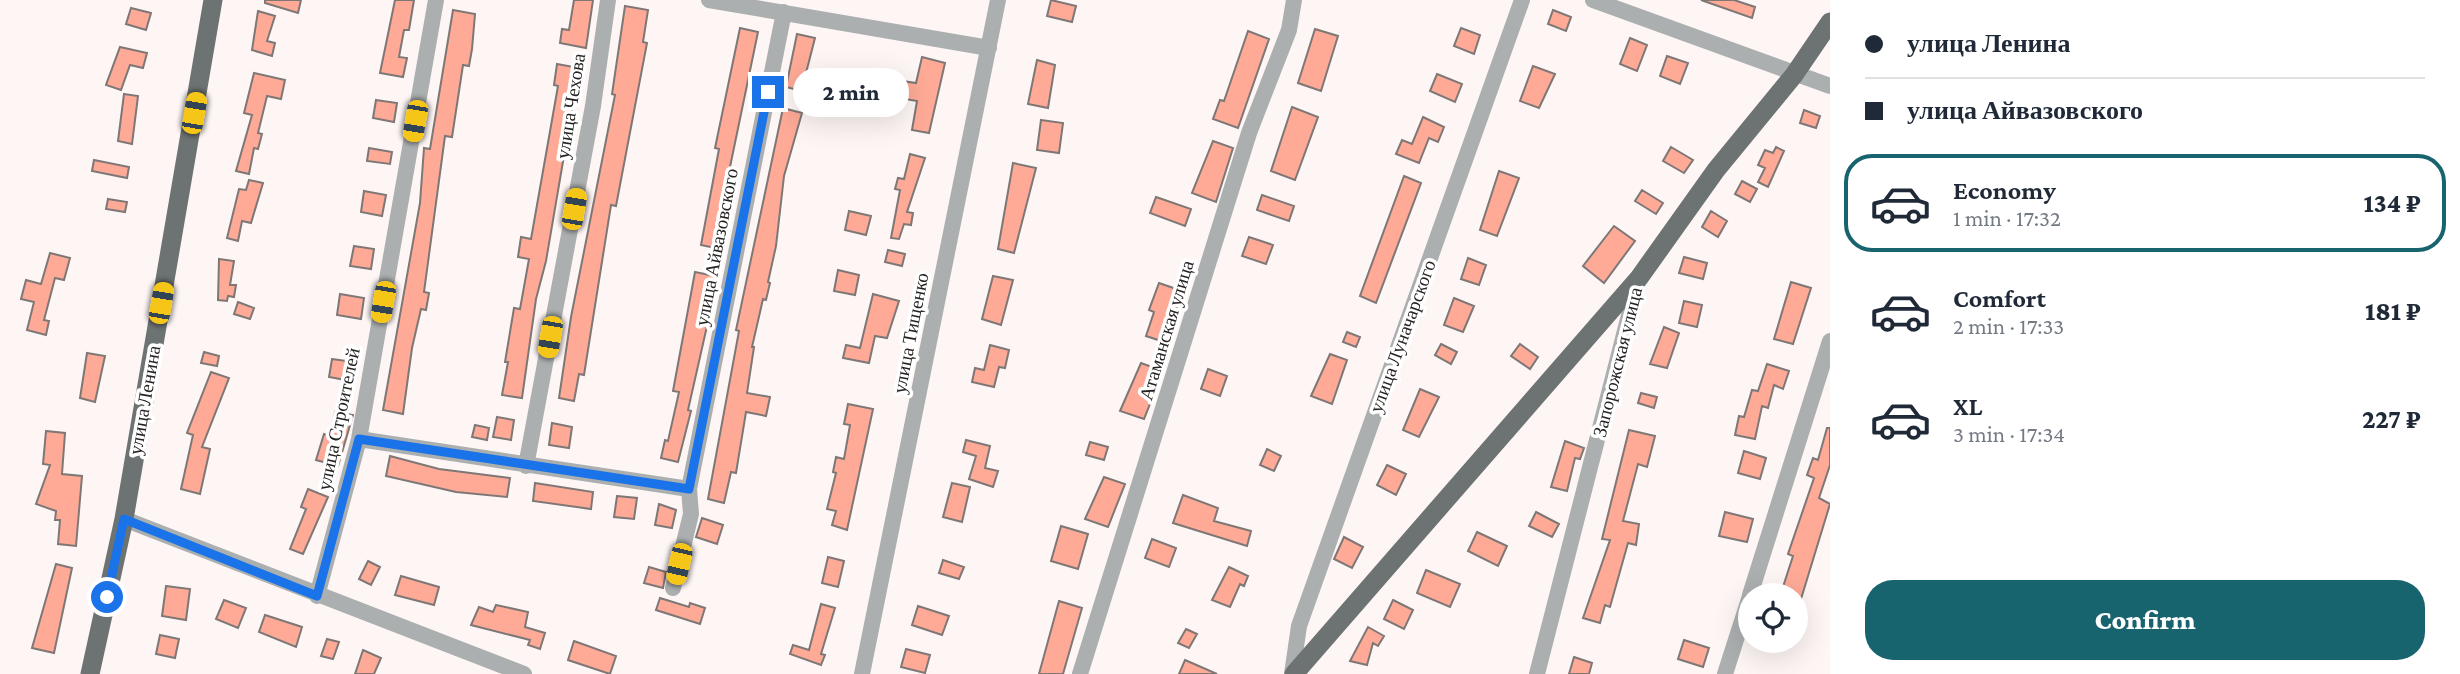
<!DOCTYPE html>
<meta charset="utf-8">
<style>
:root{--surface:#fff;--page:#f2f2f3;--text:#1f2937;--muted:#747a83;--line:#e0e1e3;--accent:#17636e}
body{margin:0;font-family:"Crimson Pro",serif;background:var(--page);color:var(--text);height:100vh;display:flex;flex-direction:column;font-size:26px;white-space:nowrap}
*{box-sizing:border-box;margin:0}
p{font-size:23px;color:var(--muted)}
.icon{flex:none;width:38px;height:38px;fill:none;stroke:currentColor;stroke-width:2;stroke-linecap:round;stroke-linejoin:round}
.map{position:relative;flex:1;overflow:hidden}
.drawer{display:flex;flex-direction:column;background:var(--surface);width:630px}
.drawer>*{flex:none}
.banner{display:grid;align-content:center;height:154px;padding:0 35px;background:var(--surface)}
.buttons{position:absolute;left:1738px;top:583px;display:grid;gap:14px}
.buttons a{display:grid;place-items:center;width:70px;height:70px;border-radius:50%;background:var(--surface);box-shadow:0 7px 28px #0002;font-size:35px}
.end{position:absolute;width:32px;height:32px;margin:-16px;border:9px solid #1a73e8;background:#fff;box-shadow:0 0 0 4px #fff}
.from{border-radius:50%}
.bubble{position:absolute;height:49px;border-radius:24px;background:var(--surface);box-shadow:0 7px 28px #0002;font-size:23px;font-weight:800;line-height:49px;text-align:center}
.car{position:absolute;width:21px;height:42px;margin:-21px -10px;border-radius:9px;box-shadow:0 0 5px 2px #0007;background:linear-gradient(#f5c518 24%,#345 0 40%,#f5c518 0 76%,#345 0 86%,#f5c518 0)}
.banner b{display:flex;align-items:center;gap:24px;height:66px;font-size:26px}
.banner b+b{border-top:2px solid var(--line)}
.banner i{width:18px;height:18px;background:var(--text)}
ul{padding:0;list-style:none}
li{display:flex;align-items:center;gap:21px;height:98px;margin:0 14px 10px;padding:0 21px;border:4px solid transparent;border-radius:28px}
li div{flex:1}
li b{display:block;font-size:26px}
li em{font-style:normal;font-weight:800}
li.selected{border-color:var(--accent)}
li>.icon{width:63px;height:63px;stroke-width:1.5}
.primary-button{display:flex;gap:14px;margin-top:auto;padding:14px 35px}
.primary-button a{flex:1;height:80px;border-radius:28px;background:var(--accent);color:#fff;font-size:28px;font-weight:800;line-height:80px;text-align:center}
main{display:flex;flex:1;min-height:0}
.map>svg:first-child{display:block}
</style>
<main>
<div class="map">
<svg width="1830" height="674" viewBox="0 0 1830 674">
<rect width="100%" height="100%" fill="#fdf6f4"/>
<!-- building -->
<path fill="#feaa97" stroke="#7e7776" stroke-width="2" d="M265 0H301L298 13 265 3Z
M395 0H414L409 30H404L399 57 407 58 403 77 380 73Z
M574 0H593L586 48 560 43 562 29 569 30Z
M1051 0 1076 6 1072 22 1047 16Z
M1701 0H1734L1755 7 1752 18Z
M625 6 648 10 643 42 647 43 616 206 611 205 584 375 579 374 574 401 559 398 571 317 615 95 612 94Z
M131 8 151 13 146 30 126 24Z
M453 10 475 14 472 49 469 66 463 65 452 137 445 136 424 292 429 293 426 310 421 309 412 348 403 414 383 410 420 203 424 148 430 149Z
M1553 10 1571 17 1566 31 1548 24Z
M258 11 275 16 267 41 275 43 272 56 252 50Z
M740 28 758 32 730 167 736 168 720 249 701 245 719 149 715 148Z
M1461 28 1480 35 1474 54 1454 46Z
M1315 29 1338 36 1321 91 1298 83Z
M1248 31 1269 39 1238 128 1213 119 1220 100 1224 101Z
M797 34 815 38 806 73 810 74 806 92 786 87Z
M1630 38 1647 45 1637 71 1620 64Z
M120 47 147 53 143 68 130 65 121 90 106 85Z
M1667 56 1688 63 1680 84 1660 76Z
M922 57 945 63 929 133 912 130 917 101 894 97 896 80 916 83Z
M1037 60 1055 65 1048 108 1028 104Z
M557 64 579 68 546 261 536 299 522 398 502 395 508 362H505L514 308 520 309 529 259 518 257 521 237 531 239 558 86 554 85Z
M1533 66 1555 74 1539 108 1520 101Z
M254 73 285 80 281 99 267 96 258 133 262 134 258 149 254 148 249 174 236 171 252 115 244 113Z
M1437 74 1462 84 1455 102 1430 91Z
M124 94 138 96 132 144 118 141Z
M376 100 397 103 394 122 373 118Z
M1292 107 1318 117 1295 180 1271 171Z
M783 108 802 113 784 176 776 246 768 282 770 283 766 300 763 299 752 347H754L747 393 770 397 766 416 746 412 736 473 731 472 724 503 708 499 739 331 736 330Z
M1804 110 1820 116 1816 128 1800 123Z
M1423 117 1444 127 1438 142 1429 138 1419 163 1396 154 1402 140 1412 144Z
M1041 120 1063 123 1059 153 1037 150Z
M1213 141 1233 148 1216 202 1192 193Z
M1671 147 1693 160 1684 173 1663 161Z
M1776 147 1784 151 1768 187 1758 182 1765 168 1758 165 1765 150 1773 153Z
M369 148 392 152 390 164 367 161Z
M910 154 925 158 907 212 913 213 911 225 904 224 899 239 891 238 900 190 895 189 898 178 904 179Z
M94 160 129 167 127 178 92 171Z
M1013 163 1036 168 1014 253 998 249Z
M1499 171 1519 178 1497 236 1480 230Z
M1404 176 1421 183 1376 303 1360 296Z
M249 180 263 183 251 223 242 221 238 241 227 238 239 189 246 190Z
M1742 181 1757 189 1750 202 1735 194Z
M1642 190 1663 203 1656 214 1635 201Z
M364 191 386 195 382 216 361 212Z
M1262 195 1294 206 1289 221 1257 210Z
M1156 197 1191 209 1185 226 1150 213Z
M108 199 127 202 125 212 106 209Z
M849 211 871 216 866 235 845 230Z
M1711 211 1727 221 1718 237 1702 227Z
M1614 226 1635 241 1604 283 1583 266Z
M1249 237 1273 245 1266 264 1242 256Z
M354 246 374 249 371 269 350 266Z
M888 250 905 254 902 266 885 262Z
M50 253 70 258 64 280 55 278 44 320 49 321 46 335 27 330 34 302 21 299 26 280 41 284Z
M1684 257 1707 263 1703 279 1679 273Z
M1468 258 1486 265 1479 285 1461 279Z
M219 259 234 261 230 285H236L234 297 228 296 227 301 218 300Z
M838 270 859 275 855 295 834 291Z
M695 272 715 276 709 304H712L688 410 691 411 678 462 661 458 665 440 668 441 679 392 673 391Z
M993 276 1013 280 1001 325 982 319Z
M1791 282 1811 288 1793 344 1774 339Z
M1159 283 1182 291 1167 343 1146 336 1154 312 1149 310Z
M340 294 364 298 361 319 337 315Z
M873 294 899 301 887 338 875 336 869 363 843 358 846 345 860 348Z
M1454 298 1474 306 1463 332 1444 325Z
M1684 301 1702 305 1697 327 1679 323Z
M238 302 254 308 250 319 234 314Z
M1664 327 1679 333 1667 368 1650 364Z
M1347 332 1360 337 1356 347 1343 342Z
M1441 344 1457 352 1451 364 1435 355Z
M1520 344 1538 357 1530 369 1511 356Z
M990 345 1009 350 1005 368 999 367 994 387 972 382 975 368 984 370Z
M204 352 219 356 217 366 201 363Z
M87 353 105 356 95 402 80 398Z
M1330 354 1347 360 1332 404 1311 396Z
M332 359 354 362 351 381 329 377Z
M1141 363 1163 371 1144 419 1120 411Z
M1767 364 1789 371 1783 389 1774 385 1768 408 1762 406 1755 439 1735 435 1739 416 1744 417 1752 390 1758 391Z
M1208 369 1227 376 1220 396 1201 389Z
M211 372 229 378 202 447 210 449 200 494 181 489 193 435 187 433Z
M1420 389 1439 397 1419 437 1403 430Z
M1641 393 1657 397 1654 408 1638 403Z
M848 404 873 409 847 530 832 525 836 511 827 509 836 473 833 472 836 457 844 459 850 425 844 424Z
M335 412 353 415 338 466 316 460 324 434 331 436Z
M497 417 514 420 511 440 493 437Z
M552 423 572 427 569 448 549 445Z
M475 425 489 428 487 440 472 437Z
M1827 428H1830V465L1819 498 1830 504 1801 599 1781 593 1793 556 1788 554 1814 478 1807 475 1813 458 1818 460Z
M1629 430 1655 436 1647 467 1638 464 1623 521 1639 524 1636 545 1628 543 1610 607 1605 605 1600 623 1583 618 1610 540 1602 539Z
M46 431 65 433 62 474 82 476 76 546 58 544 60 520H55L56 511 36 504 50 465 43 464Z
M966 440 990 446 985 468 998 471 993 487 969 479 976 456 963 452Z
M1565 441 1584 448 1580 459 1575 458 1567 491 1551 487Z
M1090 442 1108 447 1104 460 1086 455Z
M1267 449 1281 456 1274 471 1260 465Z
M1744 451 1766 458 1760 479 1738 473Z
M390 456 439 469 510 478 507 497 456 492 386 476Z
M1387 465 1406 474 1396 495 1377 485Z
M1104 477 1125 484 1108 527 1085 519Z
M535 483 593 492 591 509 533 501Z
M952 483 970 487 962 522 943 517Z
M308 489 328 497 303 554 290 549 306 509 301 507Z
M1183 495 1218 508 1214 521 1251 531 1247 546 1173 523Z
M617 496 637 498 634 519 614 517Z
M659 504 676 510 672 528 655 525Z
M1536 512 1559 524 1552 537 1529 526Z
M1725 512 1753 519 1747 542 1719 536Z
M702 518 723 525 717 544 696 537Z
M1061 526 1088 534 1078 569 1051 561Z
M1477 532 1507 546 1498 566 1468 551Z
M1344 537 1363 547 1352 568 1334 559Z
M1152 539 1176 548 1169 567 1145 558Z
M828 557 844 561 838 587 822 583Z
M943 560 964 567 959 579 939 573Z
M368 561 380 567 371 585 359 579Z
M56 564 72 568 54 653 32 648Z
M649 567 666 572 663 588 644 583Z
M1229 567 1248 576 1244 586 1240 584 1230 607 1212 600Z
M1426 570 1460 584 1450 607 1417 593Z
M401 576 439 587 434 605 395 595Z
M166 586 190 589 186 620 162 616Z
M660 598 689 607 690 603 705 608 700 624 656 610Z
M224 600 246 608 238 628 216 619Z
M1393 600 1413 610 1404 629 1384 619Z
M1059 601 1082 608 1063 674H1039Z
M821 604 835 608 821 654 825 655 821 665 790 654 793 645 809 650Z
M496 605 528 612 525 627 545 633 540 649 528 645 530 640 471 625 479 607 493 612Z
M918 606 949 616 942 635 912 625Z
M265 615 302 627 296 647 259 632Z
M1368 627 1384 636 1378 646 1373 643 1367 665 1350 661Z
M1186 629 1197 634 1189 648 1178 643Z
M160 635 179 639 175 658 156 654Z
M327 639 339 642 333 659 321 656Z
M1684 640 1709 648 1703 667 1678 659Z
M574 641 616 656 610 674 568 660Z
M906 649 930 655 925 673 901 667Z
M363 650 381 658 374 674H355Z
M1574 657 1592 663 1589 674H1569Z
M1185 660 1217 674H1179Z"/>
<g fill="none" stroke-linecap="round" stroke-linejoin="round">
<!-- minor -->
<path stroke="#abafaf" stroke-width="16" d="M709 0 989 48
M1593 0 1830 86
M359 439 689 489
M526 466 593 106 608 0
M124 519 524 674
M673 588 691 514 689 489 784 12
M1750 595 1830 341
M317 596 359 439 436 0
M862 674 998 0
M1080 674 1249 133 1289 30 1294 0
M1292 674 1299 626 1522 0
M1537 674 1638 280
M1725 674 1750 596"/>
<!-- major -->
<path stroke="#6d7273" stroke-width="19" d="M90 674 124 519 213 0
M1294 674 1639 278 1716 170 1794 75 1830 22"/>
</g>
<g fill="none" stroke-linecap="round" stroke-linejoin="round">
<!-- route -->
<path stroke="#1a73e8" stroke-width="9" d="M107 597 124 519 317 596 359 439 689 489 768 92"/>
</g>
<g text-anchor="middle" stroke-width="7" stroke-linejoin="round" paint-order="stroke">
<!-- street labels -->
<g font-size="19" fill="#252322" stroke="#fff">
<text transform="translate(570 106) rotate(-81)" y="7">улица Чехова</text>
<text transform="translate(716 247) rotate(-79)" y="7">улица Айвазовского</text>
<text transform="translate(1166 330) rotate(-73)" y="7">Атаманская улица</text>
<text transform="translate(910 333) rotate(-79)" y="7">улица Тищенко</text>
<text transform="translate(1402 336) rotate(-70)" y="7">улица Луначарского</text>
<text transform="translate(1617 362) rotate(-76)" y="7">Запорожская улица</text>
<text transform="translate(144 400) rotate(-80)" y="7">улица Ленина</text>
<text transform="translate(338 419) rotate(-78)" y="7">улица Строителей</text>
</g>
</g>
</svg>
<div class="buttons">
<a><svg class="icon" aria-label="locate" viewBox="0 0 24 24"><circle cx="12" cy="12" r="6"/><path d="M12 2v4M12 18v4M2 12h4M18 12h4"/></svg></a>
</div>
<i class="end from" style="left:107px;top:597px"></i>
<i class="end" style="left:768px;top:92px"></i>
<div class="bubble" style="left:793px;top:68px;width:116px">2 min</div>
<i class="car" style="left:194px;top:113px;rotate:10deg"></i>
<i class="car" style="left:415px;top:121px;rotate:190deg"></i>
<i class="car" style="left:574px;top:209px;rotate:10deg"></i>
<i class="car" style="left:383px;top:302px;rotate:190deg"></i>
<i class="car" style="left:161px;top:303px;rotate:10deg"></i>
<i class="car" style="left:550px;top:337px;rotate:190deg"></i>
<i class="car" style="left:679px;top:564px;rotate:193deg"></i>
</div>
<section class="drawer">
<div class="banner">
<b><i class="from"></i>улица Ленина</b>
<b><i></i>улица Айвазовского</b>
</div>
<ul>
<li class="selected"><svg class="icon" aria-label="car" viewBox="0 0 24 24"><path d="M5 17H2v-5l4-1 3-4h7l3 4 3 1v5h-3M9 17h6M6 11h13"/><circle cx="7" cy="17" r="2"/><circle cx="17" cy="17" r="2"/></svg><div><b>Economy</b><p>1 min · 17:32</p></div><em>134 ₽</em></li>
<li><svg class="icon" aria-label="car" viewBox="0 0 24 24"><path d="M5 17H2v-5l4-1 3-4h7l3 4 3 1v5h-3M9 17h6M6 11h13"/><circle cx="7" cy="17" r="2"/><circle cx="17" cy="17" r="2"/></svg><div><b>Comfort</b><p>2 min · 17:33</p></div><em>181 ₽</em></li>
<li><svg class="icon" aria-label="car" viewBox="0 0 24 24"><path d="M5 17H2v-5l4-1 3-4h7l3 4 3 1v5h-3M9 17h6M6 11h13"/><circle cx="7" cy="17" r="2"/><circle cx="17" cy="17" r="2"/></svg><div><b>XL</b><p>3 min · 17:34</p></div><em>227 ₽</em></li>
</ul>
<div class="primary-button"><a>Confirm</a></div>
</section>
</main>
